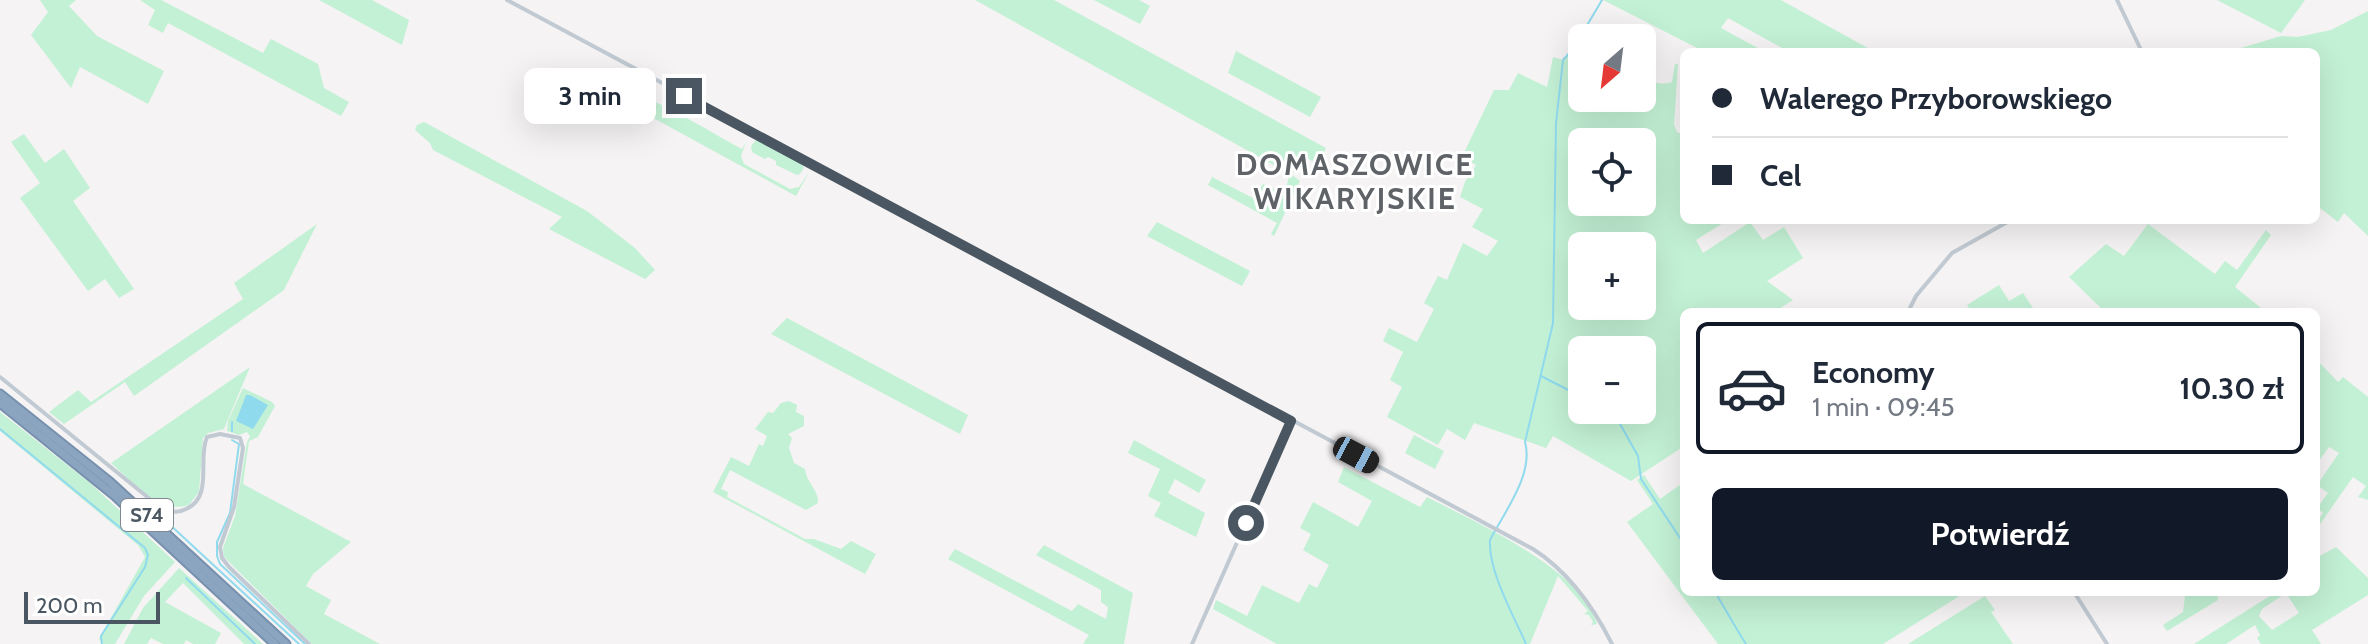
<!DOCTYPE html>
<html lang="pl">
<meta charset="utf-8">
<style>
:root{--surface:#fff;--page:#f6f6f7;--text:#1f2937;--muted:#747a83;--line:#e0e1e3;--accent:#111827}
body{margin:0;font-family:Cabin,sans-serif;background:var(--page);color:var(--text);height:100vh;display:flex;flex-direction:column;font-size:30px;white-space:nowrap}
*{box-sizing:border-box;margin:0}
p{font-size:26px;color:var(--muted)}
.icon{flex:none;width:44px;height:44px;fill:none;stroke:currentColor;stroke-width:2;stroke-linecap:round;stroke-linejoin:round}
.map{position:relative;flex:1;overflow:hidden}
.panel{position:absolute;left:1680px;top:308px;width:640px;height:288px;display:flex;flex-direction:column;background:var(--surface);border-radius:12px;box-shadow:0 8px 32px #0002}
.panel>*{flex:none}
.banner{position:absolute;left:1680px;top:48px;width:640px;height:176px;border-radius:12px;box-shadow:0 8px 32px #0002;display:grid;align-content:center;height:176px;padding:0 32px;background:var(--surface)}
.needle{width:52px;rotate:208deg}
.controls{position:absolute;left:1568px;top:24px;display:grid;gap:16px}
.controls a{display:grid;place-items:center;width:88px;height:88px;border-radius:12px;background:var(--surface);box-shadow:0 8px 32px #0002;font-size:40px}
.scale{position:absolute;left:24px;bottom:20px;width:136px;box-sizing:border-box;padding-left:8px;border:4px solid #4a5661;border-top:0;font-size:22px;line-height:28px;white-space:nowrap;color:#4a5661;-webkit-text-stroke:6px #fff;paint-order:stroke}
.end{position:absolute;width:36px;height:36px;margin:-18px;border:10px solid #4a5661;background:#fff;box-shadow:0 0 0 4px #fff}
.from{border-radius:50%}
.bubble{position:absolute;height:56px;border-radius:12px;background:var(--surface);box-shadow:0 8px 32px #0002;font-size:26px;font-weight:800;line-height:56px;text-align:center}
.car{position:absolute;width:24px;height:48px;margin:-24px -12px;border-radius:10px;box-shadow:0 0 6px 2px #0007;background:linear-gradient(#222 24%,#8ab4d8 0 40%,#222 0 76%,#8ab4d8 0 86%,#222 0)}
.banner b{display:flex;align-items:center;gap:28px;height:76px;font-size:30px}
.banner b+b{border-top:2px solid var(--line)}
.banner i{width:20px;height:20px;background:var(--text)}
ul{padding:14px 0 0;list-style:none}
li{display:flex;align-items:center;gap:24px;height:132px;margin:0 16px 12px;padding:0 16px;border:4px solid var(--line);border-radius:12px}
li div{flex:1}
li b{display:block;font-size:30px}
li em{font-style:normal;font-weight:800}
li.on{border-color:var(--accent)}
li>.icon{width:72px;height:72px;stroke-width:1.5}
.primary-button{display:flex;gap:16px;margin-top:auto;padding:16px 32px}
.primary-button a{flex:1;height:92px;border-radius:12px;background:var(--accent);color:#fff;font-size:32px;font-weight:800;line-height:92px;text-align:center}
.map>svg:first-child{display:block}
</style>
<div class="map">
<svg width="2368" height="644" viewBox="0 0 2368 644">
<rect width="100%" height="100%" fill="#f5f3f3"/>
<!-- green -->
<path fill="#c3f1d5" fill-rule="evenodd" d="M40 0H76L69 6 97 36 164 71 148 104 80 67 71 88 31 35 48 12Z
M140 0H161L263 53 271 39 318 64 324 88 349 102 341 116 168 23 163 33 148 25 155 10Z
M319 0H372L409 20 402 45Z
M975 0H1054L1326 148 1319 165 1303 156 1292 175 1300 181 1274 236 1271 234 1277 223 1208 185 1212 177 1253 198 1263 184 1284 194 1290 174Z
M1094 0H1139L1150 6 1140 24Z
M1603 0H1781L1875 52H1789L1728 18 1721 28 1765 52H1705Z
M2217 0H2305L2281 33Z
M2368 11V236L2344 213 2338 222 2316 205V52H2239L2241 48 2281 36 2298 37 2331 30Z
M1578 40 1582 41V98H1642V76C1653 82 1659 86 1672 82L1675 64H1678L1674 125 1677 132 1684 135V220H1728L1696 240 1703 253 1750 222 1763 240 1784 227 1803 258 1767 281 1793 300 1774 312H1684V446L1631 481 1553 436 1546 448 1474 423 1465 440 1447 429 1438 445 1387 417 1402 387 1390 380 1403 352 1383 341 1389 328 1417 342 1434 309 1424 303 1438 276 1447 280 1463 243 1487 256 1498 241 1472 227 1483 209 1460 197 1465 182 1476 165 1462 157 1494 90H1509L1518 73 1547 87 1553 57 1563 60ZM1582 142H1642V202H1582ZM1582 246H1642V306H1582ZM1582 350H1642V410H1582Z
M1236 51 1321 97 1310 117 1228 73Z
M619 91C651 93 711 133 742 149L746 142 741 156 744 164 790 189 799 187 809 172 796 196 626 103 618 94Z
M424 122 587 211 635 248 655 270 645 279 549 229 562 217 433 150 430 143 415 130 417 125Z
M24 134 45 163 64 149 90 188 73 201 134 289 119 298 105 279 88 291 20 198 40 183 11 142Z
M757 139 802 163 804 168 800 174 797 175 776 165V161L768 157 765 159 752 152 751 146Z
M1157 222 1250 271 1242 286 1147 236Z
M317 224 284 290 134 396 125 382 64 424 49 412 78 390 91 402 243 299 234 283Z
M2148 224 2215 274 2225 261 2237 270 2266 230 2271 235 2235 287 2261 308 2258 312H2105L2069 277 2106 244 2124 256Z
M1999 285 2009 301 2023 293 2035 311 1972 312 1967 305Z
M787 318 968 415 960 434 771 334Z
M2316 359 2338 382 2343 377 2368 397V500L2358 497 2366 486 2353 477 2318 527 2316 523 2323 513 2317 508 2328 493 2317 485 2339 453 2329 447 2316 465Z
M250 367 224 429 208 433 203 438 199 492 189 505C159 515 132 481 111 463Z
M243 388 272 402 275 406 258 437 249 441 243 484 351 542 313 574 306 586 331 600 324 614 380 644H312L224 557 223 548 235 516 247 442 250 436 247 432 239 435 227 431 228 421Z
M789 401 797 405 796 412 804 416V426L788 434 792 438 789 448 794 463 805 469C806 482 819 490 818 503L806 510 730 470 721 489 728 492 727 497 805 539H814L841 549 851 541 876 554 865 574 713 492 731 457 749 466 759 444 763 446 767 436 755 429 768 412 773 413 781 403Z
M0 412 90 483 175 562 144 596 115 644H102L99 639 145 557 138 545 0 431Z
M1414 435 1444 451 1435 469 1405 453Z
M1134 440 1206 480 1199 493 1175 479 1168 493 1205 513 1196 537 1154 516 1161 503 1148 496 1160 469 1128 453Z
M1344 467 1420 507 1427 497C1473 521 1584 570 1597 624L1591 625 1593 622 1589 615 1584 614 1588 611 1558 576 1530 644H1277L1213 609 1216 600 1247 616 1262 585 1299 603 1309 584 1317 588 1329 565 1303 550 1311 534 1300 528 1313 502 1358 527 1372 501 1338 482Z
M1644 475 1660 499 1684 482V592H1955L1958 597 1883 644H1718L1627 522 1653 504 1637 480Z
M1044 545 1133 593 1124 644H1083L1089 635 948 559 955 549 1072 611 1078 604 1106 619 1108 607 1101 602V590L1036 555Z
M2336 547 2368 578V595L2312 630 2321 644H2261L2257 638 2260 635 2255 625 2226 644H2194L2276 592H2316V558ZM2286 593 2299 613 2272 630 2259 616 2262 609Z
M179 568 252 634 263 644H244L183 583 165 602 221 633 215 644H193L186 640 184 644H163L151 638 147 644H124L143 608Z
M2192 592H2217L2218 600 2167 631 2163 625 2183 612 2185 596Z
M1985 596 1995 610 1991 612 2013 644H1908Z"/>
<!-- water -->
<path fill="#90daee" d="M246 395H250L268 405 253 429 236 421Z"/>
<g fill="none" stroke-linecap="round" stroke-linejoin="round">
<!-- stream -->
<path stroke="#90daee" stroke-width="2" d="M1541 376 1582 397
M1608 410 1615 415 1638 456 1641 479 1684 544
M0 429 145 548 148 555 145 567 101 636 102 644
M232 431V422
M232 440 239 444 230 513 217 542V556L220 564 305 644
M155 511 299 644
M186 578 255 644
M1715 592C1726 610 1735 627 1746 644
M1526 644C1514 616 1488 571 1490 540 1505 511 1534 474 1525 442L1553 323 1556 123 1563 60 1573 49 1602 0"/>
<defs>
<path id="highway" d="M0 394 110 482 286 644
M0 403 114 495 275 644"/>
</defs>
<!-- highway casing -->
<use href="#highway" stroke="#7690ad" stroke-width="11"/>
<!-- minor -->
<path stroke="#c1cad2" stroke-width="4" d="M507 0 1533 549C1569 572 1593 606 1612 644
M2117 0 2142 52
M1908 312 1916 296 1952 253 2011 220
M0 377 156 504C165 510 175 515 186 509 214 497 197 459 207 437L220 434 240 438 243 448 234 507 220 547 222 558 229 567 309 644
M2074 592 2107 644
M1192 644 1291 421"/>
<!-- highway -->
<use href="#highway" stroke="#8ba5c1" stroke-width="7"/>
</g>
<g fill="none" stroke-linecap="round" stroke-linejoin="round">
<!-- route -->
<path stroke="#4a5661" stroke-width="10" d="M684 96 1291 421 1246 523"/>
</g>
<g text-anchor="middle" stroke-width="6" stroke-linejoin="round" paint-order="stroke">
<!-- shield labels -->
<rect fill="#fff" stroke="#808990" stroke-width="2" x="121" y="499" width="52" height="32" rx="6"/>
<g font-size="20" font-weight="bold" fill="#4a5661">
<text x="147" y="522">S74</text>
</g>
<!-- district labels -->
<g font-size="30" font-weight="bold" letter-spacing="2" fill="#5f6368" stroke="#fff">
<text x="1355" y="175">DOMASZOWICE<tspan x="1355" dy="34">WIKARYJSKIE</tspan></text>
</g>
</g>
</svg>
<div class="controls">
<a><svg class="needle" viewBox="-14 -14 28 28"><path d="M0-13l5 13h-10z" fill="#e53935"/><path d="M0 13l5-13h-10z" fill="#747a83"/></svg></a>
<a><svg class="icon" aria-label="locate" viewBox="0 0 24 24"><circle cx="12" cy="12" r="6"/><path d="M12 2v4M12 18v4M2 12h4M18 12h4"/></svg></a>
<a>+</a>
<a>−</a>
</div>
<div class="scale">200 m</div>
<i class="end from" style="left:1246px;top:523px"></i>
<i class="end" style="left:684px;top:96px"></i>
<div class="bubble" style="left:524px;top:68px;width:132px">3 min</div>
<i class="car" style="left:1356px;top:455px;rotate:118deg"></i>
<div class="banner">
<b><i class="from"></i>Walerego Przyborowskiego</b>
<b><i></i>Cel</b>
</div>
<section class="panel">
<ul>
<li class="on"><svg class="icon" aria-label="car" viewBox="0 0 24 24"><path d="M5 17H2v-5l4-1 3-4h7l3 4 3 1v5h-3M9 17h6M6 11h13"/><circle cx="7" cy="17" r="2"/><circle cx="17" cy="17" r="2"/></svg><div><b>Economy</b><p>1 min · 09:45</p></div><em>10.30 zł</em></li>
</ul>
<div class="primary-button"><a>Potwierdź</a></div>
</section>
</div>
